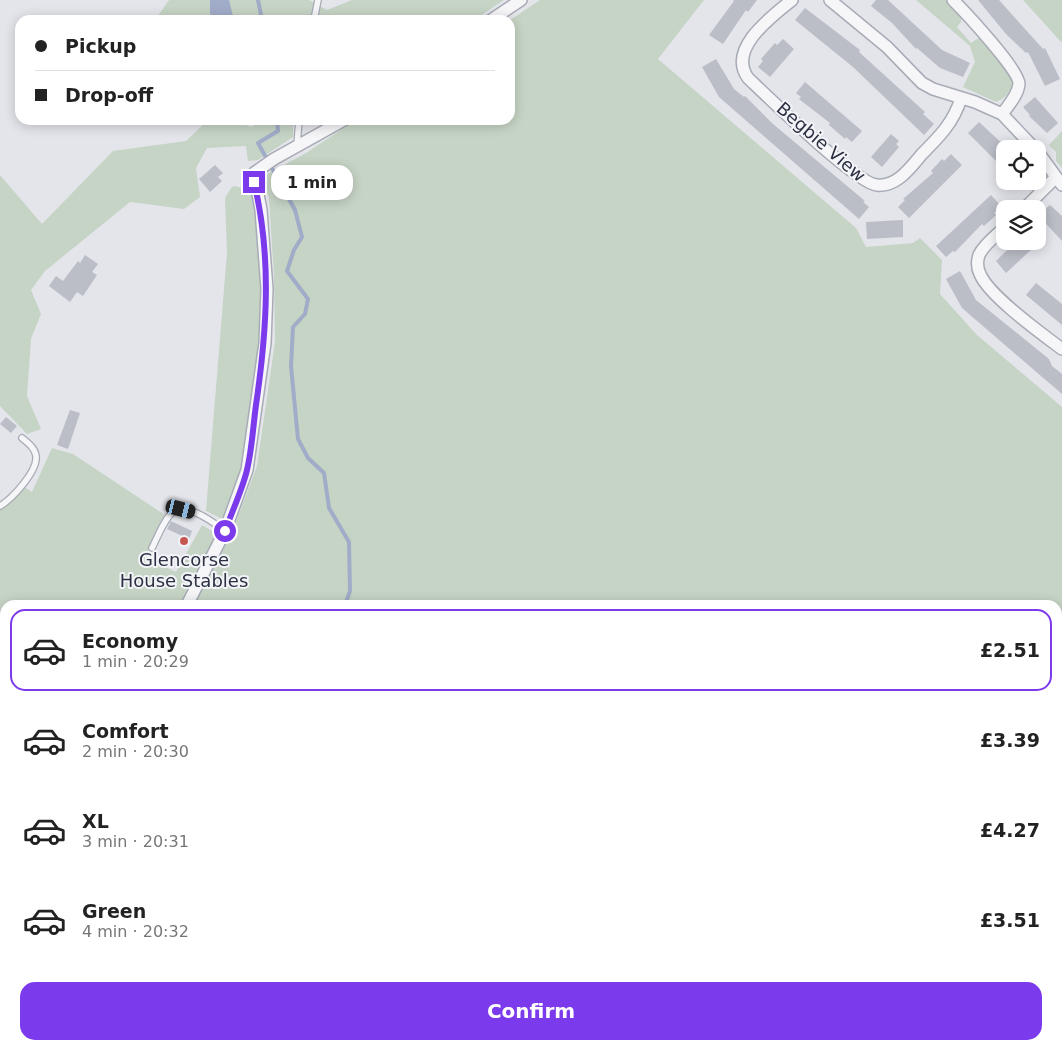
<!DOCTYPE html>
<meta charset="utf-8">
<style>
:root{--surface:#fff;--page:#f6f6f6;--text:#222;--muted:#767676;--line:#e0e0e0;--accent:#7c3aed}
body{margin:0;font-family:"DejaVu Sans",sans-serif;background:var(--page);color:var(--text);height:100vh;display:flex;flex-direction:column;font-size:19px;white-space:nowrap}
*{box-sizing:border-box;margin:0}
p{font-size:16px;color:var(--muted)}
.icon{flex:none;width:28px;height:28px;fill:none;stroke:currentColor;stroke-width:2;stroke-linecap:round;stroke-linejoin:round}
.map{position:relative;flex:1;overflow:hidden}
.drawer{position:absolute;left:0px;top:600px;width:1062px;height:450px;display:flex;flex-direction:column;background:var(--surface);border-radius:15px 15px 0 0;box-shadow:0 2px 12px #0003}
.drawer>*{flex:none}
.guide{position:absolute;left:15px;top:15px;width:500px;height:110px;border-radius:15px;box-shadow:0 2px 12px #0003;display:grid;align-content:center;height:110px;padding:0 20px;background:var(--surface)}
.buttons{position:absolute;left:996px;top:140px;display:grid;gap:10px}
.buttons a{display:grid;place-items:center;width:50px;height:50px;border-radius:10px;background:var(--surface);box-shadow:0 2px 12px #0003;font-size:25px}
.end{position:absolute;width:22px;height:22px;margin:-11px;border:6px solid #7c3aed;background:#fff;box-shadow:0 0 0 2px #fff}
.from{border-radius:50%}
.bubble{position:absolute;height:35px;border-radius:15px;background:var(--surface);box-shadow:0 2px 12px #0003;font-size:16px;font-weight:700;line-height:35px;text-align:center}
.car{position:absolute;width:15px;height:30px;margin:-15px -8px;border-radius:6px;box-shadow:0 0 4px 1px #0007;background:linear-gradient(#222 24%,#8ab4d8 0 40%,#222 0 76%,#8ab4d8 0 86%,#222 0)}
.guide b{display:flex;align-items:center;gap:18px;height:48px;font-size:19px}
.guide b+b{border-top:1px solid var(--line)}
.guide i{width:12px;height:12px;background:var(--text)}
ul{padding:9px 0 0;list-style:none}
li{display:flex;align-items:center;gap:15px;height:82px;margin:0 10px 8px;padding:0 10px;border:2px solid transparent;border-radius:15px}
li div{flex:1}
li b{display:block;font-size:19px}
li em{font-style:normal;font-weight:700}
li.on{border-color:var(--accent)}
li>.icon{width:45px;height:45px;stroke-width:1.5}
.action{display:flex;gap:10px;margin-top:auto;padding:10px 20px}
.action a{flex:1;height:58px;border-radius:15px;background:var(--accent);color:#fff;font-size:20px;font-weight:700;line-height:58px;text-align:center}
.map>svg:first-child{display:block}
</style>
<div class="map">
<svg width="1062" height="1050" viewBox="0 0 1062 1050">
<rect width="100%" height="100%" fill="#e3e5eb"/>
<!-- green -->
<path fill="#c6d4c5" d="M169 0H309L327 10 352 0H504L474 20H155Z
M540 0H704L658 59 856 228 866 247 913 243 920 238 942 260 940 294 976 334 1062 407V1050H193L189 1045H1058V605H194L231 535 257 466 275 342 274 277 269 198 263 182 264 176 306 153 356 120H510V20Z
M916 0H948L961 14V22L957 27 971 43 979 38 1013 76C1015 87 1007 98 996 102L963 87 975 62 970 46Z
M1023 0H1062V43Z
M208 120H233L251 127 265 120H293V137L258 160 248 161 246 146 207 148 196 168 200 197 184 209 130 202 45 271 31 290 41 314 31 339 27 396 41 429 27 434 0 406V175L42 224 113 151 186 141Z
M1062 131V168L1056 161V152L1049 145Z
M234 186 249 189 254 198 261 258V343L243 466 224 520 206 511 227 252 225 198 231 188Z
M52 448 73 454 165 515 145 557 176 572 202 525 217 534 179 605H5V812L0 809V505L21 485 32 492Z
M0 837 5 840V1045H169L173 1050H0Z"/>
<!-- water -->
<path fill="#a1acc8" d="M210 0H229L234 20H219L210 14Z"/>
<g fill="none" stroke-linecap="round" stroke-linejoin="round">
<!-- stream -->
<path stroke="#a1acc8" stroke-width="4" d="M258 0 262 20
M277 120 278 131 258 143 295 210 302 237 294 250 287 271 308 299 305 314 293 327 291 366 298 439 308 458 324 473 329 508 349 542 350 591 345 605"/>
</g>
<!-- building -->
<path fill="#bbbdc7" d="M733 0H757L748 12 746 10 723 44 709 35 734 1Z
M876 0H888L942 50 970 63 963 77 940 68 917 48 916 49 892 23 871 6Z
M978 0H999L1043 49 1045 48 1060 79 1045 86 1028 52 1026 53 1006 34Z
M805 8 860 50 859 52 925 112 923 114 934 124 924 135 853 67 795 20Z
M783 39 794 49 770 77 758 67 763 61 761 59 775 43 777 45Z
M716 59 734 89 744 97 745 96 773 124 865 201 863 202 869 207 859 219 719 97 702 67Z
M805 82 862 131 852 142 846 137 845 139 829 125 830 123 799 99 801 97 796 93Z
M1035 97 1058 123 1047 133 1029 116 1030 115 1023 107Z
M979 122 1005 146V170L968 133Z
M891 134 899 141 896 144 899 147 882 167 871 157Z
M951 154 962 165 909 218 898 207 905 200 903 199 933 173 931 171 942 159 944 161Z
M215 165 223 173 218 177 222 181 210 192 199 179Z
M991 195 1001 206 994 213 996 215 984 226 982 224 955 252 953 251 946 257 936 246Z
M1050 205 1062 216V241L1038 215Z
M903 220V237L867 239 866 222Z
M1016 241H1027L1033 248 1006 273 996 261Z
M85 255 98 264 92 272 97 275 83 296 77 292 70 302 49 286 56 276 63 281 78 261 80 263Z
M960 271 976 300 1049 359 1052 366 1062 374V394L962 308 946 279Z
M1036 283 1062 304V325L1026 295Z
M70 410 80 413 68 449 57 445Z
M6 417 17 426 11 433 0 424Z
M171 521 192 531 189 539 167 529Z"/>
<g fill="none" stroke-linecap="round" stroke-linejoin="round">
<defs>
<path id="lane" d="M314 20 318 0
M297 145 299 120
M0 506C12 499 38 471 36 456 35 448 28 443 22 438
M152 548C157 538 162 525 169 516 182 498 213 522 225 531"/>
<path id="street" d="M792 0C771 17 727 49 748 78 768 97 857 184 877 185 897 187 910 168 922 154 939 137 954 122 961 98
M830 0 887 47 922 83 933 89 975 102 1002 114 1035 149
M953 0C965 12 1020 71 1019 84 1018 95 1008 106 1002 114
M491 20 521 0
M1038 152 1062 185
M1024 209 1056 177
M1005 227C997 235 984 244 979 255 977 261 977 268 980 274 989 296 1042 334 1062 349
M187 605 225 531 247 470 265 343 267 289 261 210 254 173 274 159 344 120
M0 821 5 824"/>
</defs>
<!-- lane casing -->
<use href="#lane" stroke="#a8abb5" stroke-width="8"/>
<!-- street casing -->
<use href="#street" stroke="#a8abb5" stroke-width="14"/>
<!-- lane -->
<use href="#lane" stroke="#f6f6f9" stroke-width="5.5"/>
<!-- street -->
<use href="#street" stroke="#f6f6f9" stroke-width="11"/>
</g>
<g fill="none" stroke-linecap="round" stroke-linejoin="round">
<!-- route -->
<path stroke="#7c3aed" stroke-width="6" d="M225 531C232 511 242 491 247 470 252 449 253 427 256 405 267 330 272 257 254 182"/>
</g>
<!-- markers -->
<circle fill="#c75651" stroke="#f3f4f8" stroke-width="2" cx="184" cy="541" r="5"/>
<g text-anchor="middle" stroke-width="4" stroke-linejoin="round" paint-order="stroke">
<!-- street labels -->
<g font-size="18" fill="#2c3042" stroke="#f3f4f8">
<text transform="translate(821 142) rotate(41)" y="6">Begbie View</text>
</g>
<!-- poi labels -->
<g font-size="18" fill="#2c3042" stroke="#f3f4f8">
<text x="184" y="566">Glencorse<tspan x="184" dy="21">House Stables</tspan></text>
</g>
</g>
</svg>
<div class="buttons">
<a><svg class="icon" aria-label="locate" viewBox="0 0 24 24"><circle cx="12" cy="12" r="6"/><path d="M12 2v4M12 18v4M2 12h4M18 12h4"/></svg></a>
<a><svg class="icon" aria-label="layers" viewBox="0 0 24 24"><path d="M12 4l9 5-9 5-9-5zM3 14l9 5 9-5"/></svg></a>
</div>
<i class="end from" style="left:225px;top:531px"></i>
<i class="end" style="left:254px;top:182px"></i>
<div class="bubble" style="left:271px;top:165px;width:82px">1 min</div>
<i class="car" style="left:181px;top:509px;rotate:104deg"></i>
<div class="guide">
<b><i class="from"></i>Pickup</b>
<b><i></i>Drop-off</b>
</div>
<section class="drawer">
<ul>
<li class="on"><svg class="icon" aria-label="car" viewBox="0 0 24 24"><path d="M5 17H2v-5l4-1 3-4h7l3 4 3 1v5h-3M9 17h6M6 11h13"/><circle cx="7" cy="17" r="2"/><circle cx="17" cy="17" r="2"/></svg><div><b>Economy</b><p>1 min · 20:29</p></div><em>£2.51</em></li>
<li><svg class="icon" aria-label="car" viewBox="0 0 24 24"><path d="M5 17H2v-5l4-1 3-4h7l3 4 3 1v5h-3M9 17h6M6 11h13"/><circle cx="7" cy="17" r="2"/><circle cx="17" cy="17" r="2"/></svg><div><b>Comfort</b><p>2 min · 20:30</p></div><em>£3.39</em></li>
<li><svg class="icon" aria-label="car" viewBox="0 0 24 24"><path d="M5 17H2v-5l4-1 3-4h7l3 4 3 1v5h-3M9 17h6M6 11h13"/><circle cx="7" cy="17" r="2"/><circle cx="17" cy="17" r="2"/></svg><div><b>XL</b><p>3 min · 20:31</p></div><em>£4.27</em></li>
<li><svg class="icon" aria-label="car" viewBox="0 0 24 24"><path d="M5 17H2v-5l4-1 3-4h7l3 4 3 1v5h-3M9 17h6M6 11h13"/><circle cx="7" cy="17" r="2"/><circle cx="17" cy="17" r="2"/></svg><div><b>Green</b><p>4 min · 20:32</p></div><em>£3.51</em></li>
</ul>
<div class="action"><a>Confirm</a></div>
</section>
</div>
